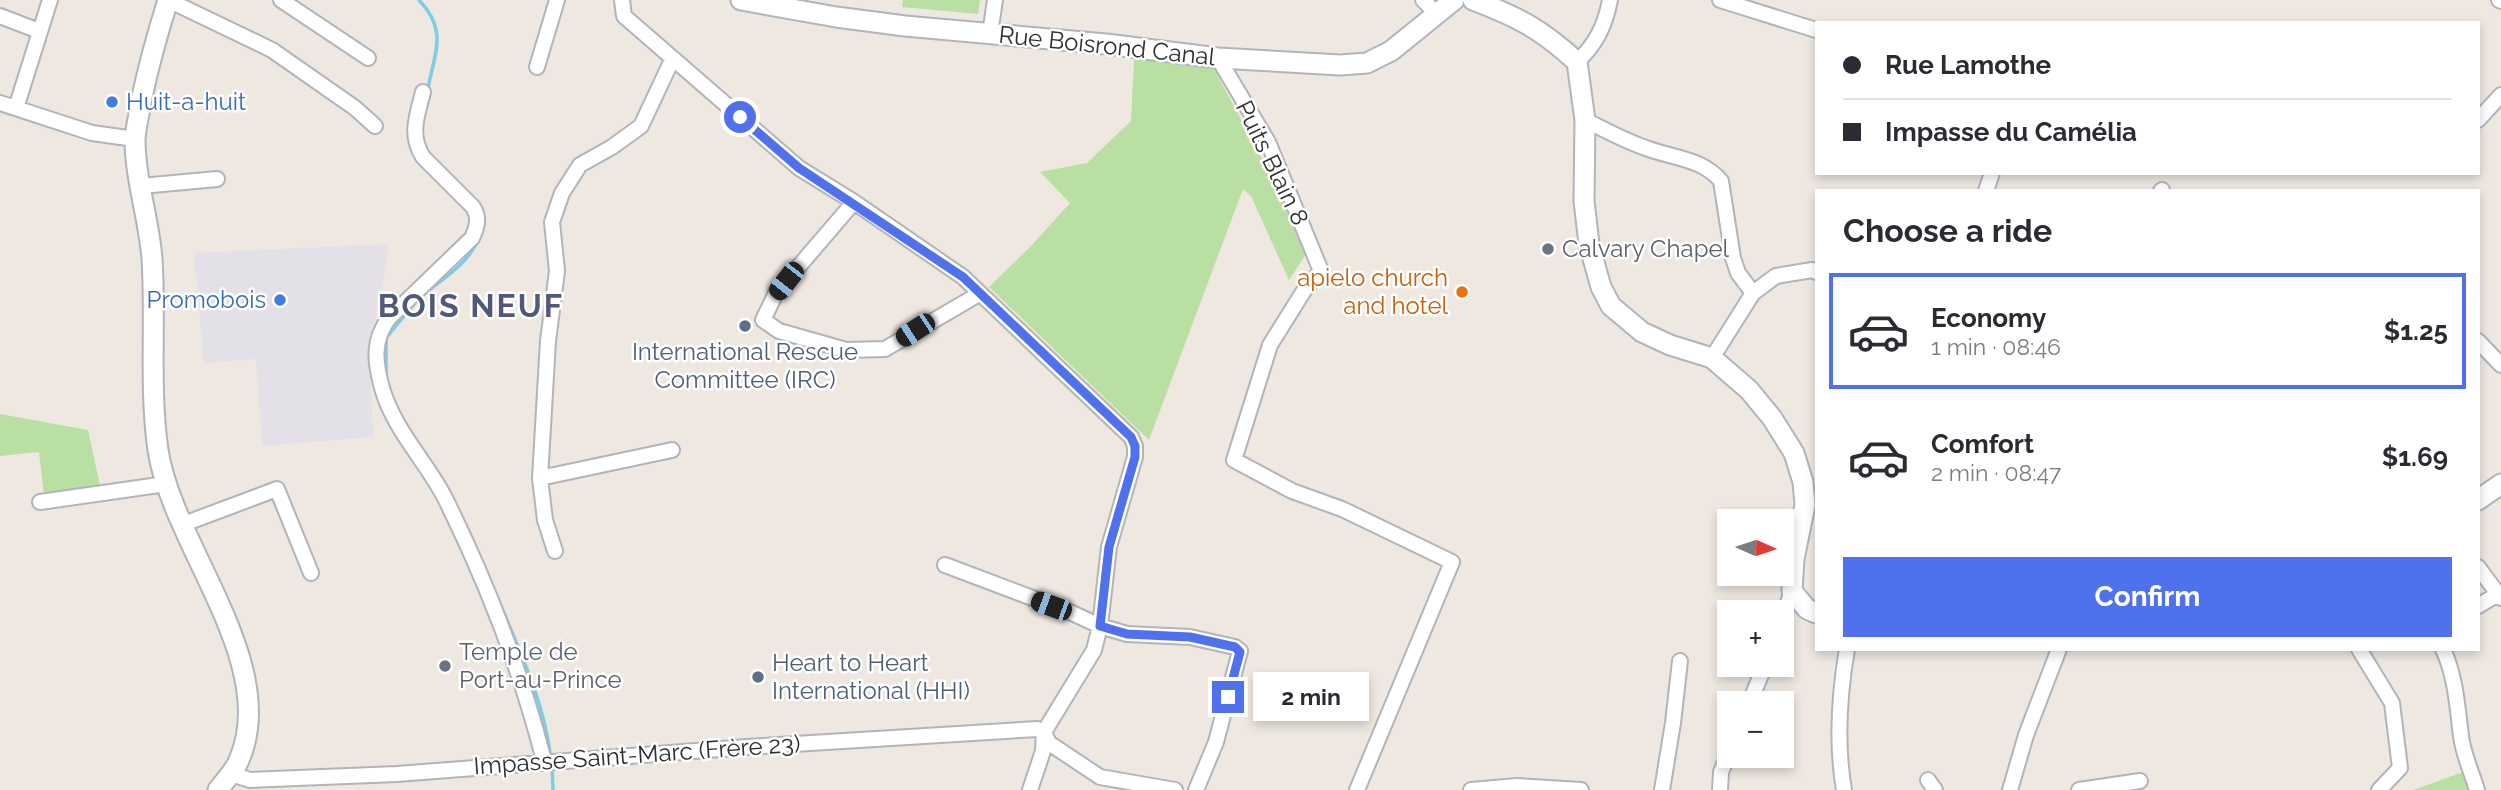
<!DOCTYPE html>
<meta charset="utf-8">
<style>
:root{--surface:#fff;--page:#f7f7f7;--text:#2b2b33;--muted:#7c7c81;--line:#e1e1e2;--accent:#4f71ed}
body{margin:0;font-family:Raleway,sans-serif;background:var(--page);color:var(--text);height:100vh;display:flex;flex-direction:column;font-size:26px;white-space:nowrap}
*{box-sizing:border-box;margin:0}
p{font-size:23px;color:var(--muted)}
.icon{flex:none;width:38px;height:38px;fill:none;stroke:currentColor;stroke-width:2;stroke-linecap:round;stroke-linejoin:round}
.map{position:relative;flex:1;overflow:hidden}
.side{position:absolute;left:1815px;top:189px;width:665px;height:462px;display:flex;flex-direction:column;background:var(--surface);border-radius:0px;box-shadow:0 4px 10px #0003}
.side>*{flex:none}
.guide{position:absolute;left:1815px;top:21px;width:665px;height:154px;border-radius:0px;box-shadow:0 4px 10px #0003;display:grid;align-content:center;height:154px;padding:0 28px;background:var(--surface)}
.needle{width:46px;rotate:93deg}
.controls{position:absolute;left:1717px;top:509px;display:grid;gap:14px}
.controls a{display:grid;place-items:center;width:77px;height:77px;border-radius:0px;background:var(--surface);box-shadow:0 4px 10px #0003;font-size:35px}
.end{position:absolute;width:32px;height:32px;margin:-16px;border:9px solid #4f71ed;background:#fff;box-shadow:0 0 0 4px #fff}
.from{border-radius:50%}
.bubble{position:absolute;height:49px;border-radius:0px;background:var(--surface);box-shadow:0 4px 10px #0003;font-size:23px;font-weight:700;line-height:49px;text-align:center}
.car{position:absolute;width:21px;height:42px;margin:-21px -10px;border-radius:9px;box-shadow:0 0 5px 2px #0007;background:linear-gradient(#222 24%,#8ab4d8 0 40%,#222 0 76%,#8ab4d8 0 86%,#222 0)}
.guide b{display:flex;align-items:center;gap:24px;height:66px;font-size:26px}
.guide b+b{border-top:2px solid var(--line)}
.guide i{width:18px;height:18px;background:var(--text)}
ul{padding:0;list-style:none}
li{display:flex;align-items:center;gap:21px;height:116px;margin:0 14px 10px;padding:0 14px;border:4px solid transparent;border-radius:0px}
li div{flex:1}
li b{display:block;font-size:26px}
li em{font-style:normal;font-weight:700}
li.selected{border-color:var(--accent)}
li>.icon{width:63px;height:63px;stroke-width:1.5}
h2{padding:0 28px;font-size:32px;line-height:84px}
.button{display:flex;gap:14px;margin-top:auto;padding:14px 28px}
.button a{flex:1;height:80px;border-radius:0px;background:var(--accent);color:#fff;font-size:28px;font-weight:700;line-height:80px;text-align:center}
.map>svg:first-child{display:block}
</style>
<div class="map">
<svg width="2501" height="790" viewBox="0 0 2501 790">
<rect width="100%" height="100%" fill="#eee8e1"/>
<!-- industrial -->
<path fill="#e3e1e7" d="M389 244 377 316 369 335 373 437 262 446 256 359 204 363 194 253Z"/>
<!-- green -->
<path fill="#b9dfa3" d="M903 0H980L978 14 902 7Z
M1134 59 1213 67 1268 170 1306 254 1289 280 1251 196 1243 189 1149 440 989 287 1032 245 1070 203 1040 172 1087 163 1131 121Z
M0 414 88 430 100 486 44 494 39 452 0 456Z
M2466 771 2472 790H2413Z"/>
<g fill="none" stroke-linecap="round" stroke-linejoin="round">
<!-- stream -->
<path stroke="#7ecde6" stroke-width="3.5" d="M419 0C448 30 435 52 428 88
M424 294C443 279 470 262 479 238
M386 381V338L418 299
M499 602C521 653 545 705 551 760
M552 768 553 790"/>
<defs>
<path id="street" d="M168 0 272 50 355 108 375 126
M281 0 368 58
M622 0 624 16 799 168 854 202 963 277 1131 437 1135 446V457L1109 547 1100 626 1094 650 1044 732 1043 751 1030 790
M1423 0 1437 14
M1720 0 1816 30
M2499 0 2501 1
M0 16 39 31
M990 34 995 0
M1218 58 1268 142 1321 271 1305 289 1270 345 1234 460 1292 491 1342 509 1452 562 1357 790
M1577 62C1596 44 1605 26 1610 0
M537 67 557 0
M423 92C417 116 409 135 423 157L473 207C480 218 477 227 472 238L389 318C372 340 375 363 382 388 394 430 426 461 445 498 487 583 521 670 544 761
M0 103 92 133 135 139
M16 108 50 0
M1585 120C1605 130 1625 141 1646 148 1672 158 1702 158 1721 181L1733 258 1738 273 1753 293
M2478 120 2501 95
M141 186 217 179
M1986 191 1992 173
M2161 191 2162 190
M854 202 776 293 763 320 779 331 846 350 885 349 979 294
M2478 341 2501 365
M1712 358 1753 293 1776 276 1812 270 1816 272
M540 478 672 450
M40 502 166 484
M181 525 277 489 311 573
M555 551 545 520 540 478 548 341 557 271 552 222 562 193 580 165 612 147 641 126 672 60
M945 565 1072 613 1100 626 1127 634 1190 637 1235 647 1240 651 1216 742 1196 790
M2478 567 2501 598
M2478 606 2498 594
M1782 620 1792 591
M2359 649 2392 703 2400 768 2379 790
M2443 649C2456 678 2457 705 2461 736 2463 754 2472 773 2477 790
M1749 704 1765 665
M1044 732 1049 743 1100 777 1175 790
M231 774 250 780 397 774 747 747 1037 729 1044 732
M1928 780 1935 790
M1471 790 1517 786 1581 790
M1662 790 1673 723 1680 661
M1720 790 1721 772 1729 753
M1844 790C1836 743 1839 696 1847 649
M2010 790 2026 735 2059 649
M2079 790 2140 781"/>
<path id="secondary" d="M168 0C158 32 149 64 142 97 140 111 136 125 135 139 135 179 149 219 152 259 156 322 149 387 158 450 172 545 281 664 239 760 235 771 225 780 218 790
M741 0 836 17 905 26 1106 44 1218 58 1340 65 1367 63 1391 51 1454 0
M1473 0C1518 17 1541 29 1577 62L1585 120 1584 201 1589 244 1601 287 1611 306 1642 332 1670 345 1712 358 1749 390 1772 418 1794 453 1803 482 1805 505 1794 559 1792 591 1807 609 1816 613
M2478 500 2501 484"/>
</defs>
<!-- street casing -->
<use href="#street" stroke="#b2b4bc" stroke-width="18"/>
<!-- secondary casing -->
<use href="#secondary" stroke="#b2b4bc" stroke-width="23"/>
<!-- street -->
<use href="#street" stroke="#fff" stroke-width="14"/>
<!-- secondary -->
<use href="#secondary" stroke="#fff" stroke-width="19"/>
</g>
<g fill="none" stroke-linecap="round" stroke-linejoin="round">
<!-- route -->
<path stroke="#4f71ed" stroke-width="9" d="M740 117 799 168 963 277 1131 437 1135 446V457L1109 547 1100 626 1127 634 1190 637 1235 647 1240 652 1228 697"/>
</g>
<!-- markers -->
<g fill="#3f7fe0" stroke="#fff" stroke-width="2.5">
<circle cx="112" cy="102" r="7"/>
<circle cx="280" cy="300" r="7"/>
</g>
<g fill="#6b7280" stroke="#fff" stroke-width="2.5">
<circle cx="1548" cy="249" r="7"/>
<circle cx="445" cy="666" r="7"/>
</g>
<circle fill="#e8710a" stroke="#fff" stroke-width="2.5" cx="1462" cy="292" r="7"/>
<g fill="#5c6f8a" stroke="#fff" stroke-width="2.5">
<circle cx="745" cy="326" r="7"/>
<circle cx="758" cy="677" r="7"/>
</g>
<g text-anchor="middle" stroke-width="5" stroke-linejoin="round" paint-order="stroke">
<!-- street labels -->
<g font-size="24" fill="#2e2e2e" stroke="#fff">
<text transform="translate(1107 46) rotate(6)" y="8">Rue Boisrond Canal</text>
<text transform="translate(1272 163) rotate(64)" y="8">Puits Blain 8</text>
<text transform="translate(637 755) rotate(-4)" y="8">Impasse Saint-Marc (Frère 23)</text>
</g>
<!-- shop labels -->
<g font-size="24" fill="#366cbe" stroke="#fff" text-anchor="start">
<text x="126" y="110">Huit-a-huit</text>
<text x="266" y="308" text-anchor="end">Promobois</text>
</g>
<!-- worship labels -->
<g font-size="24" fill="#5b616d" stroke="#fff" text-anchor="start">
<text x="1562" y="257">Calvary Chapel</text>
<text x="459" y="660">Temple de<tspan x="459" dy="28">Port-au-Prince</tspan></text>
</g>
<!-- food labels -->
<g font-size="24" fill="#c56008" stroke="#fff" text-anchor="end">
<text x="1448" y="286">apielo church<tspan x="1448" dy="28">and hotel</tspan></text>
</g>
<!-- service labels -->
<g font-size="24" fill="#4e5e75" stroke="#fff">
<text x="745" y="360">International Rescue<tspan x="745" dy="28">Committee (IRC)</tspan></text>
<text x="772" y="671" text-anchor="start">Heart to Heart<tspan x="772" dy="28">International (HHI)</tspan></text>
</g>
<!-- district labels -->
<g font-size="32" font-weight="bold" letter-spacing="2" fill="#51597b" stroke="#fff">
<text x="471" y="317">BOIS NEUF</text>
</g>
</g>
</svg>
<div class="controls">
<a><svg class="needle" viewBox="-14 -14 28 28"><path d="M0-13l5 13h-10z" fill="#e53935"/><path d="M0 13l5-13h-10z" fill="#7c7c81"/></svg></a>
<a>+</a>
<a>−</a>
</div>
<i class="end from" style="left:740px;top:117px"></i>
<i class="end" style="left:1228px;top:697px"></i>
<div class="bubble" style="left:1253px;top:672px;width:116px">2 min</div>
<i class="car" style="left:786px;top:281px;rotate:218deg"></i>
<i class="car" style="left:915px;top:330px;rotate:237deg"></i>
<i class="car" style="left:1051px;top:606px;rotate:290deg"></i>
<div class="guide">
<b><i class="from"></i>Rue Lamothe</b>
<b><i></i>Impasse du Camélia</b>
</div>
<section class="side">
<h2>Choose a ride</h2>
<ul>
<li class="selected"><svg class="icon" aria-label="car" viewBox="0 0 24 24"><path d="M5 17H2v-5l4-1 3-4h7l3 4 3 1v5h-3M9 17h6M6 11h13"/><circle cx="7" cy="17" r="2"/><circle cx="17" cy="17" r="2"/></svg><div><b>Economy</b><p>1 min · 08:46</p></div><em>$1.25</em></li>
<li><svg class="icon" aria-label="car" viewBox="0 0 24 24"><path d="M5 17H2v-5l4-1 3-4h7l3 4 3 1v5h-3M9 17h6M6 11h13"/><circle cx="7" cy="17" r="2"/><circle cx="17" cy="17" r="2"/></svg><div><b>Comfort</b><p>2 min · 08:47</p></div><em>$1.69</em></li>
</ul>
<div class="button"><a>Confirm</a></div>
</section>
</div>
